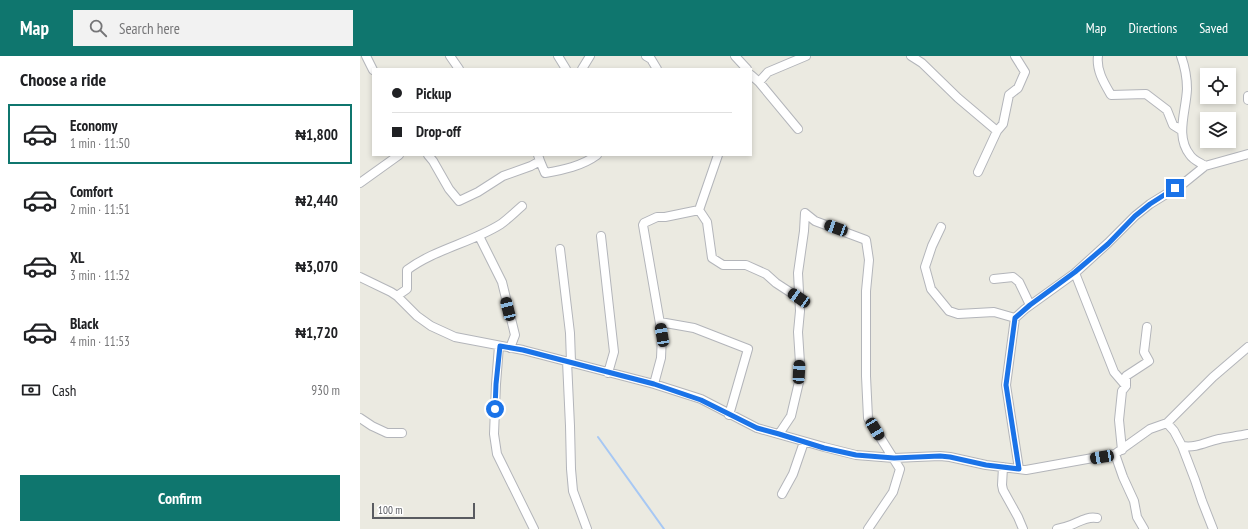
<!DOCTYPE html>
<meta charset="utf-8">
<style>
:root{--surface:#fff;--page:#f2f2f2;--text:#202124;--muted:#757577;--line:#e0e0e0;--accent:#0f766e}
body{margin:0;font-family:"PT Sans Narrow",sans-serif;background:var(--page);color:var(--text);height:100vh;display:flex;flex-direction:column;font-size:15px;white-space:nowrap}
*{box-sizing:border-box;margin:0}
p{font-size:13px;color:var(--muted)}
.icon{flex:none;width:22px;height:22px;fill:none;stroke:currentColor;stroke-width:2;stroke-linecap:round;stroke-linejoin:round}
.map{position:relative;flex:1;overflow:hidden}
.drawer{display:flex;flex-direction:column;background:var(--surface);width:360px}
.drawer>*{flex:none}
.banner{position:absolute;left:12px;top:12px;width:380px;height:88px;border-radius:0px;box-shadow:0 2px 6px #0003;display:grid;align-content:center;height:88px;padding:0 20px;background:var(--surface)}
.fabs{position:absolute;left:840px;top:12px;display:grid;gap:8px}
.fabs a{display:grid;place-items:center;width:36px;height:36px;border-radius:0px;background:var(--surface);box-shadow:0 2px 6px #0003;font-size:20px}
.scale{position:absolute;left:12px;bottom:10px;width:103px;box-sizing:border-box;padding-left:4px;border:2px solid #595b60;border-top:0;font-size:11px;line-height:14px;white-space:nowrap;color:#595b60;-webkit-text-stroke:3px #fff;paint-order:stroke}
.end{position:absolute;width:18px;height:18px;margin:-9px;border:5px solid #1a73e8;background:#fff;box-shadow:0 0 0 2px #fff}
.from{border-radius:50%}
.car{position:absolute;width:12px;height:24px;margin:-12px -6px;border-radius:5px;box-shadow:0 0 3px 1px #0007;background:linear-gradient(#222 24%,#8ab4d8 0 40%,#222 0 76%,#8ab4d8 0 86%,#222 0)}
.banner b{display:flex;align-items:center;gap:14px;height:38px;font-size:15px}
.banner b+b{border-top:1px solid var(--line)}
.banner i{width:10px;height:10px;background:var(--text)}
ul{padding:0;list-style:none}
li{display:flex;align-items:center;gap:12px;height:60px;margin:0 8px 6px;padding:0 12px;border:2px solid transparent;border-radius:0px}
li div{flex:1}
li b{display:block;font-size:15px}
li em{font-style:normal;font-weight:800}
li.selected{border-color:var(--accent)}
li>.icon{width:36px;height:36px;stroke-width:1.5}
h2{padding:0 20px;font-size:18px;line-height:48px}
.pay{display:flex;align-items:center;gap:10px;height:44px;padding:0 20px;font-size:15px}
.pay p{margin-inline-start:auto}
.action{display:flex;gap:8px;margin-top:auto;padding:8px 20px}
.action a{flex:1;height:46px;border-radius:0px;background:var(--accent);color:#fff;font-size:16px;font-weight:800;line-height:46px;text-align:center}
header{display:flex;align-items:center;gap:24px;box-sizing:border-box;height:56px;padding:0 20px;background:var(--accent);color:#fff}
header strong{font-size:19px}
nav{display:flex;gap:22px;margin-inline-start:auto;font-size:14px}
.search{width:280px;height:36px;background:var(--page);display:flex;align-items:center;gap:10px;box-sizing:border-box;padding:0 14px;border-radius:0px;color:var(--muted);font-size:15px}
main{display:flex;flex:1;min-height:0}
.map>svg:first-child{display:block}
</style>
<header>
<strong>Map</strong>
<div class="search"><svg class="icon" aria-label="search" viewBox="0 0 24 24"><circle cx="10" cy="10" r="6"/><path d="M15 15l6 6"/></svg>Search here</div>
<nav><a>Map</a><a>Directions</a><a>Saved</a></nav>
</header>
<main>
<section class="drawer">
<h2>Choose a ride</h2>
<ul>
<li class="selected"><svg class="icon" aria-label="car" viewBox="0 0 24 24"><path d="M5 17H2v-5l4-1 3-4h7l3 4 3 1v5h-3M9 17h6M6 11h13"/><circle cx="7" cy="17" r="2"/><circle cx="17" cy="17" r="2"/></svg><div><b>Economy</b><p>1 min · 11:50</p></div><em>₦1,800</em></li>
<li><svg class="icon" aria-label="car" viewBox="0 0 24 24"><path d="M5 17H2v-5l4-1 3-4h7l3 4 3 1v5h-3M9 17h6M6 11h13"/><circle cx="7" cy="17" r="2"/><circle cx="17" cy="17" r="2"/></svg><div><b>Comfort</b><p>2 min · 11:51</p></div><em>₦2,440</em></li>
<li><svg class="icon" aria-label="car" viewBox="0 0 24 24"><path d="M5 17H2v-5l4-1 3-4h7l3 4 3 1v5h-3M9 17h6M6 11h13"/><circle cx="7" cy="17" r="2"/><circle cx="17" cy="17" r="2"/></svg><div><b>XL</b><p>3 min · 11:52</p></div><em>₦3,070</em></li>
<li><svg class="icon" aria-label="car" viewBox="0 0 24 24"><path d="M5 17H2v-5l4-1 3-4h7l3 4 3 1v5h-3M9 17h6M6 11h13"/><circle cx="7" cy="17" r="2"/><circle cx="17" cy="17" r="2"/></svg><div><b>Black</b><p>4 min · 11:53</p></div><em>₦1,720</em></li>
</ul>
<div class="pay"><svg class="icon" aria-label="cash" viewBox="0 0 24 24"><path d="M3 7h18v10H3z"/><circle cx="12" cy="12" r="2"/></svg>Cash<p>930 m</p></div>
<div class="action"><a>Confirm</a></div>
</section>
<div class="map">
<svg width="888" height="473" viewBox="0 0 888 473">
<rect width="100%" height="100%" fill="#ebeae1"/>
<g fill="none" stroke-linecap="round" stroke-linejoin="round">
<!-- stream -->
<path stroke="#a7c8f4" stroke-width="2" d="M238 381 304 473"/>
<defs>
<path id="minor" d="M6 0 13 14
M90 0 99 13
M198 0 206 13
M286 0 291 3 297 13
M375 0 387 13
M551 0 562 7 598 42 637 75 618 116
M738 0C736 14 744 27 751 39L786 38 807 54 813 69 821 74
M222 13 230 0
M391 19 399 26 408 16 446 0
M399 26 438 73
M888 40V44
M637 75 643 68 649 39 658 32 665 16 655 0
M68 99 73 105 89 133 99 145 118 136 143 120 171 110 180 105 178 99
M180 105 185 117C203 114 222 110 237 99
M845 110 888 98
M0 127 39 99
M339 154 347 166 352 202 363 209H386L406 218 416 227 439 242
M581 171 572 190 565 211 571 233 589 255 598 258 634 256 655 262
M119 180 142 226 155 279 150 292
M241 180 254 296 248 317
M200 193 210 277 211 306
M715 217 754 316 766 330
M0 221 31 236 37 240 57 260 71 270 95 281 163 294 294 328 341 343 397 372 464 391 496 399 534 402 580 400 590 401 626 409 666 414 755 398 790 373 807 367 814 375 822 390C838 392 845 386 859 383 869 381 879 380 888 378
M634 223 653 221 659 226 670 249
M37 240 47 233V214C75 193 111 187 141 168 148 163 155 156 162 150
M300 266 334 272 388 293 369 359
M139 290 136 328 134 378 137 398 174 473
M207 305 210 370 211 413 213 435 227 473
M294 328 301 302 302 279 283 169 284 167 297 161H305L339 154 358 99
M0 362 12 370 27 377H42
M807 367 853 321 888 291
M419 378 431 360 439 326 440 307 438 276 440 255 438 217 444 175 445 157 455 165 506 184 509 204 506 235V320L508 362 540 413 533 436 508 473
M822 390 835 424 842 445 853 473
M762 394 759 364 762 335 766 330V320L789 305 784 296 787 271
M755 398 763 421 774 445 777 461 784 473
M643 411 642 429 643 434 658 461 663 473
M659 413 646 329 655 262 665 253 715 217 748 187 775 160 790 148 824 127 845 110C841 107 833 104 830 99 815 80 826 56 827 33 827 22 825 11 821 0
M422 438 433 418 444 386
M697 473C702 472 706 471 711 469 719 466 727 460 737 462"/>
</defs>
<!-- minor casing -->
<use href="#minor" stroke="#b3b5ba" stroke-width="10"/>
<!-- minor -->
<use href="#minor" stroke="#fff" stroke-width="8"/>
</g>
<g fill="none" stroke-linecap="round" stroke-linejoin="round">
<!-- route -->
<path stroke="#1a73e8" stroke-width="5" d="M135 353 136 328 140 290 163 294 294 328 341 344 397 372 419 378 464 392 496 399 534 402 580 400 590 401 626 409 659 413 646 329 655 262 670 249 715 216 748 188 775 160 790 148 815 132"/>
</g>
</svg>
<div class="fabs">
<a><svg class="icon" aria-label="locate" viewBox="0 0 24 24"><circle cx="12" cy="12" r="6"/><path d="M12 2v4M12 18v4M2 12h4M18 12h4"/></svg></a>
<a><svg class="icon" aria-label="layers" viewBox="0 0 24 24"><path d="M12 4l9 5-9 5-9-5zM3 14l9 5 9-5"/></svg></a>
</div>
<div class="scale">100 m</div>
<i class="end from" style="left:135px;top:353px"></i>
<i class="end" style="left:815px;top:132px"></i>
<i class="car" style="left:476px;top:172px;rotate:290deg"></i>
<i class="car" style="left:439px;top:242px;rotate:304deg"></i>
<i class="car" style="left:148px;top:253px;rotate:346deg"></i>
<i class="car" style="left:302px;top:279px;rotate:350deg"></i>
<i class="car" style="left:439px;top:316px;rotate:3deg"></i>
<i class="car" style="left:515px;top:373px;rotate:149deg"></i>
<i class="car" style="left:742px;top:401px;rotate:260deg"></i>
<div class="banner">
<b><i class="from"></i>Pickup</b>
<b><i></i>Drop-off</b>
</div>
</div>
</main>
